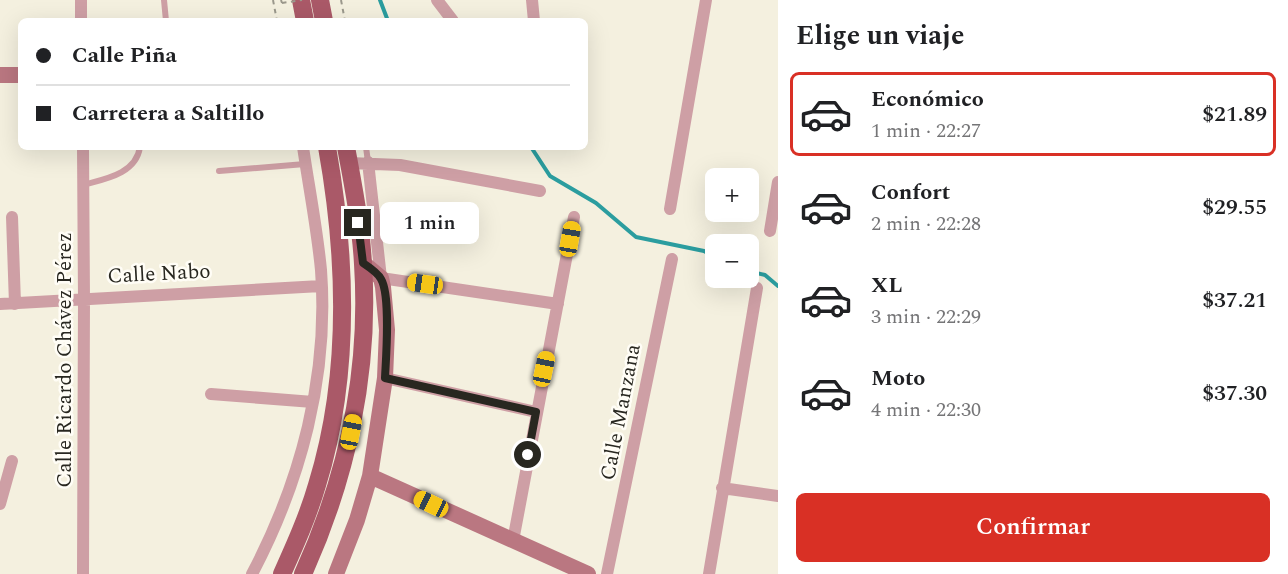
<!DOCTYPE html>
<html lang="es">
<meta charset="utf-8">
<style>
:root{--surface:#fff;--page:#f2f2f2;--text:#202124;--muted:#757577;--line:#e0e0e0;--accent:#d93025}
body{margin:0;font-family:Spectral,serif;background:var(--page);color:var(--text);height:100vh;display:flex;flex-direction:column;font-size:22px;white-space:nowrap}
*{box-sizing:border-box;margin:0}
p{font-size:20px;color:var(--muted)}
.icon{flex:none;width:33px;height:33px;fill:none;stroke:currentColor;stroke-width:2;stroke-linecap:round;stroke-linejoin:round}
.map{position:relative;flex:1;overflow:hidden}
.sheet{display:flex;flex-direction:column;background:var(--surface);width:510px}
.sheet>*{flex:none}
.banner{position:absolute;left:18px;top:18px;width:570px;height:132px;border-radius:9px;box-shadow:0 6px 24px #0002;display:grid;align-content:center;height:132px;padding:0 18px;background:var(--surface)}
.controls{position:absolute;left:705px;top:168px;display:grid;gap:12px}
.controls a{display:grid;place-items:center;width:54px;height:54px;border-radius:9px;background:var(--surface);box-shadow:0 6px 24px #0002;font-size:30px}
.end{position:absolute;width:27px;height:27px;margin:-14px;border:8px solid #282720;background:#fff;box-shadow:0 0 0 3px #fff}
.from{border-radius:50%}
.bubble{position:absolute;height:42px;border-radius:9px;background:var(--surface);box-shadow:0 6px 24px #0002;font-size:20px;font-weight:600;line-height:42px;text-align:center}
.car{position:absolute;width:18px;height:36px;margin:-18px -9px;border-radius:8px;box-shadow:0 0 4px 2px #0007;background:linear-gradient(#f5c518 24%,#345 0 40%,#f5c518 0 76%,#345 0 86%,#f5c518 0)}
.banner b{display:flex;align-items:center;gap:21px;height:57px;font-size:22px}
.banner b+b{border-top:2px solid var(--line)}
.banner i{width:15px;height:15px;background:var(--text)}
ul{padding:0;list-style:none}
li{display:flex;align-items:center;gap:18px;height:84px;margin:0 12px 9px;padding:0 6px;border:3px solid transparent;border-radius:9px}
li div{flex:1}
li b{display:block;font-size:22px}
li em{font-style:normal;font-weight:600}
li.current{border-color:var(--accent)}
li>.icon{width:54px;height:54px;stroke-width:1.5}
h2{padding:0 18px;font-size:27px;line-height:72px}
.button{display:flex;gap:12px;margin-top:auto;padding:12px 18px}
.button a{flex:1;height:69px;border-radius:9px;background:var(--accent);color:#fff;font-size:24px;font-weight:600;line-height:69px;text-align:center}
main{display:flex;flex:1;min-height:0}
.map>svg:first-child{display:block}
</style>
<main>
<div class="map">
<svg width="778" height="574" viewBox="0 0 778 574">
<rect width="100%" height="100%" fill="#f4f0df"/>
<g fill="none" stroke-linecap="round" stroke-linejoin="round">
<!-- stream -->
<path stroke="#2b9d9f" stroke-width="4" d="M380 0 388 21
M531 147 550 176 596 203 636 237 704 251 716 258
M748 271 765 275 778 286"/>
<!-- path -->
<path stroke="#9b988c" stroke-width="2" stroke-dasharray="4.5 4.5" stroke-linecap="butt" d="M273 0 277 21
M281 0 282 3
M341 0 345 21"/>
<!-- lane -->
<path stroke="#ce9fa5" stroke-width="6" d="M164 0 166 21
M366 147 368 162
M219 171 305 164
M83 185C105 179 136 174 140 147"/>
<!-- street -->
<path stroke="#ce9fa5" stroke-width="12" d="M81 0V21
M437 0 453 21
M532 0 534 21
M83 147 84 300 83 574
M368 162 381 278 558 304
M349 163 400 165 540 191
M670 209 706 0
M12 217 15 304
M770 231 778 182
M0 304 321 286
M385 378 536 412
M211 394 313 402
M722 488 778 496
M0 504 12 461
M513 541 574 217
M252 574C301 481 329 376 321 270 317 228 309 188 303 147
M607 574 672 259
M709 574 757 288"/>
<!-- secondary -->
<path stroke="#ba7781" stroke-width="16" d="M0 75H21
M370 476 588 574
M336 574 357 520 370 476 385 378 387 330 383 287 381 278 363 263"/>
<!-- primary -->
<path stroke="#aa5968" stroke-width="18" d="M301 0 305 21
M320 0 324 21
M282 574C295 545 308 516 317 485 351 375 347 259 327 147
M303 574C347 477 370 371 363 264 361 226 353 184 346 147"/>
<!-- path-bridge -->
<path stroke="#9b988c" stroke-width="2" stroke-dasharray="4.5 4.5" stroke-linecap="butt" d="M282 3 302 0"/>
</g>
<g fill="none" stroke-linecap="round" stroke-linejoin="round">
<!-- route -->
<path stroke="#282720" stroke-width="8" d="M358 223 363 263C369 267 378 273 381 279 391 296 386 357 385 378L536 412 528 455"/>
</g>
<g text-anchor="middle" stroke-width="5" stroke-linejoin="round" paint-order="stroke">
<!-- street labels -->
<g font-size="21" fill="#282720" stroke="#fffdf6">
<text transform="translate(159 273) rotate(-3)" y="7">Calle Nabo</text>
<text transform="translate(64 360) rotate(-90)" y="7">Calle Ricardo Chávez Pérez</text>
<text transform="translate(620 412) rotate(-79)" y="7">Calle Manzana</text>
</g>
</g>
</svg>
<div class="controls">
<a>+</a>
<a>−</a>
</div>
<i class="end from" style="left:528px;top:455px"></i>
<i class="end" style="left:358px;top:223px"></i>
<div class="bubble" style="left:380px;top:202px;width:99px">1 min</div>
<i class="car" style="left:570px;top:239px;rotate:10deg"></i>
<i class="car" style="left:425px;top:284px;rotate:278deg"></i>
<i class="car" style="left:544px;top:369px;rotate:12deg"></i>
<i class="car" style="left:351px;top:432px;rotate:11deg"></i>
<i class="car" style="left:431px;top:504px;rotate:295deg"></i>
<div class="banner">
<b><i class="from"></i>Calle Piña</b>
<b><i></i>Carretera a Saltillo</b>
</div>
</div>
<section class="sheet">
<h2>Elige un viaje</h2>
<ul>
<li class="current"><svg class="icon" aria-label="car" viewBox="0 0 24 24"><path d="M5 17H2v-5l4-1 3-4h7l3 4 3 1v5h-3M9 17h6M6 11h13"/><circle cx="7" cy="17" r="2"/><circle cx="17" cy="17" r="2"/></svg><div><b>Económico</b><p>1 min · 22:27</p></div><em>$21.89</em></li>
<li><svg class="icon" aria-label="car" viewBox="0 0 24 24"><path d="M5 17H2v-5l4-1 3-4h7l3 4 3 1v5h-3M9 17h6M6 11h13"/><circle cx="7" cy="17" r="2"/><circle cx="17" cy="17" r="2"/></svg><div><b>Confort</b><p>2 min · 22:28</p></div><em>$29.55</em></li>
<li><svg class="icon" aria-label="car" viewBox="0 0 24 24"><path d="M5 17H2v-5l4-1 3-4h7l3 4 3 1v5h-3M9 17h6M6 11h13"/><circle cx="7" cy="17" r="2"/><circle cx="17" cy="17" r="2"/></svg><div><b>XL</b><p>3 min · 22:29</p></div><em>$37.21</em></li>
<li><svg class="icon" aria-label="car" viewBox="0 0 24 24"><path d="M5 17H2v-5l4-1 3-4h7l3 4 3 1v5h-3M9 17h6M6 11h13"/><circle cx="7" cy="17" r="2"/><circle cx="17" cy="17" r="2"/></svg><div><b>Moto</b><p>4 min · 22:30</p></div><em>$37.30</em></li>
</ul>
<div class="button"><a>Confirmar</a></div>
</section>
</main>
